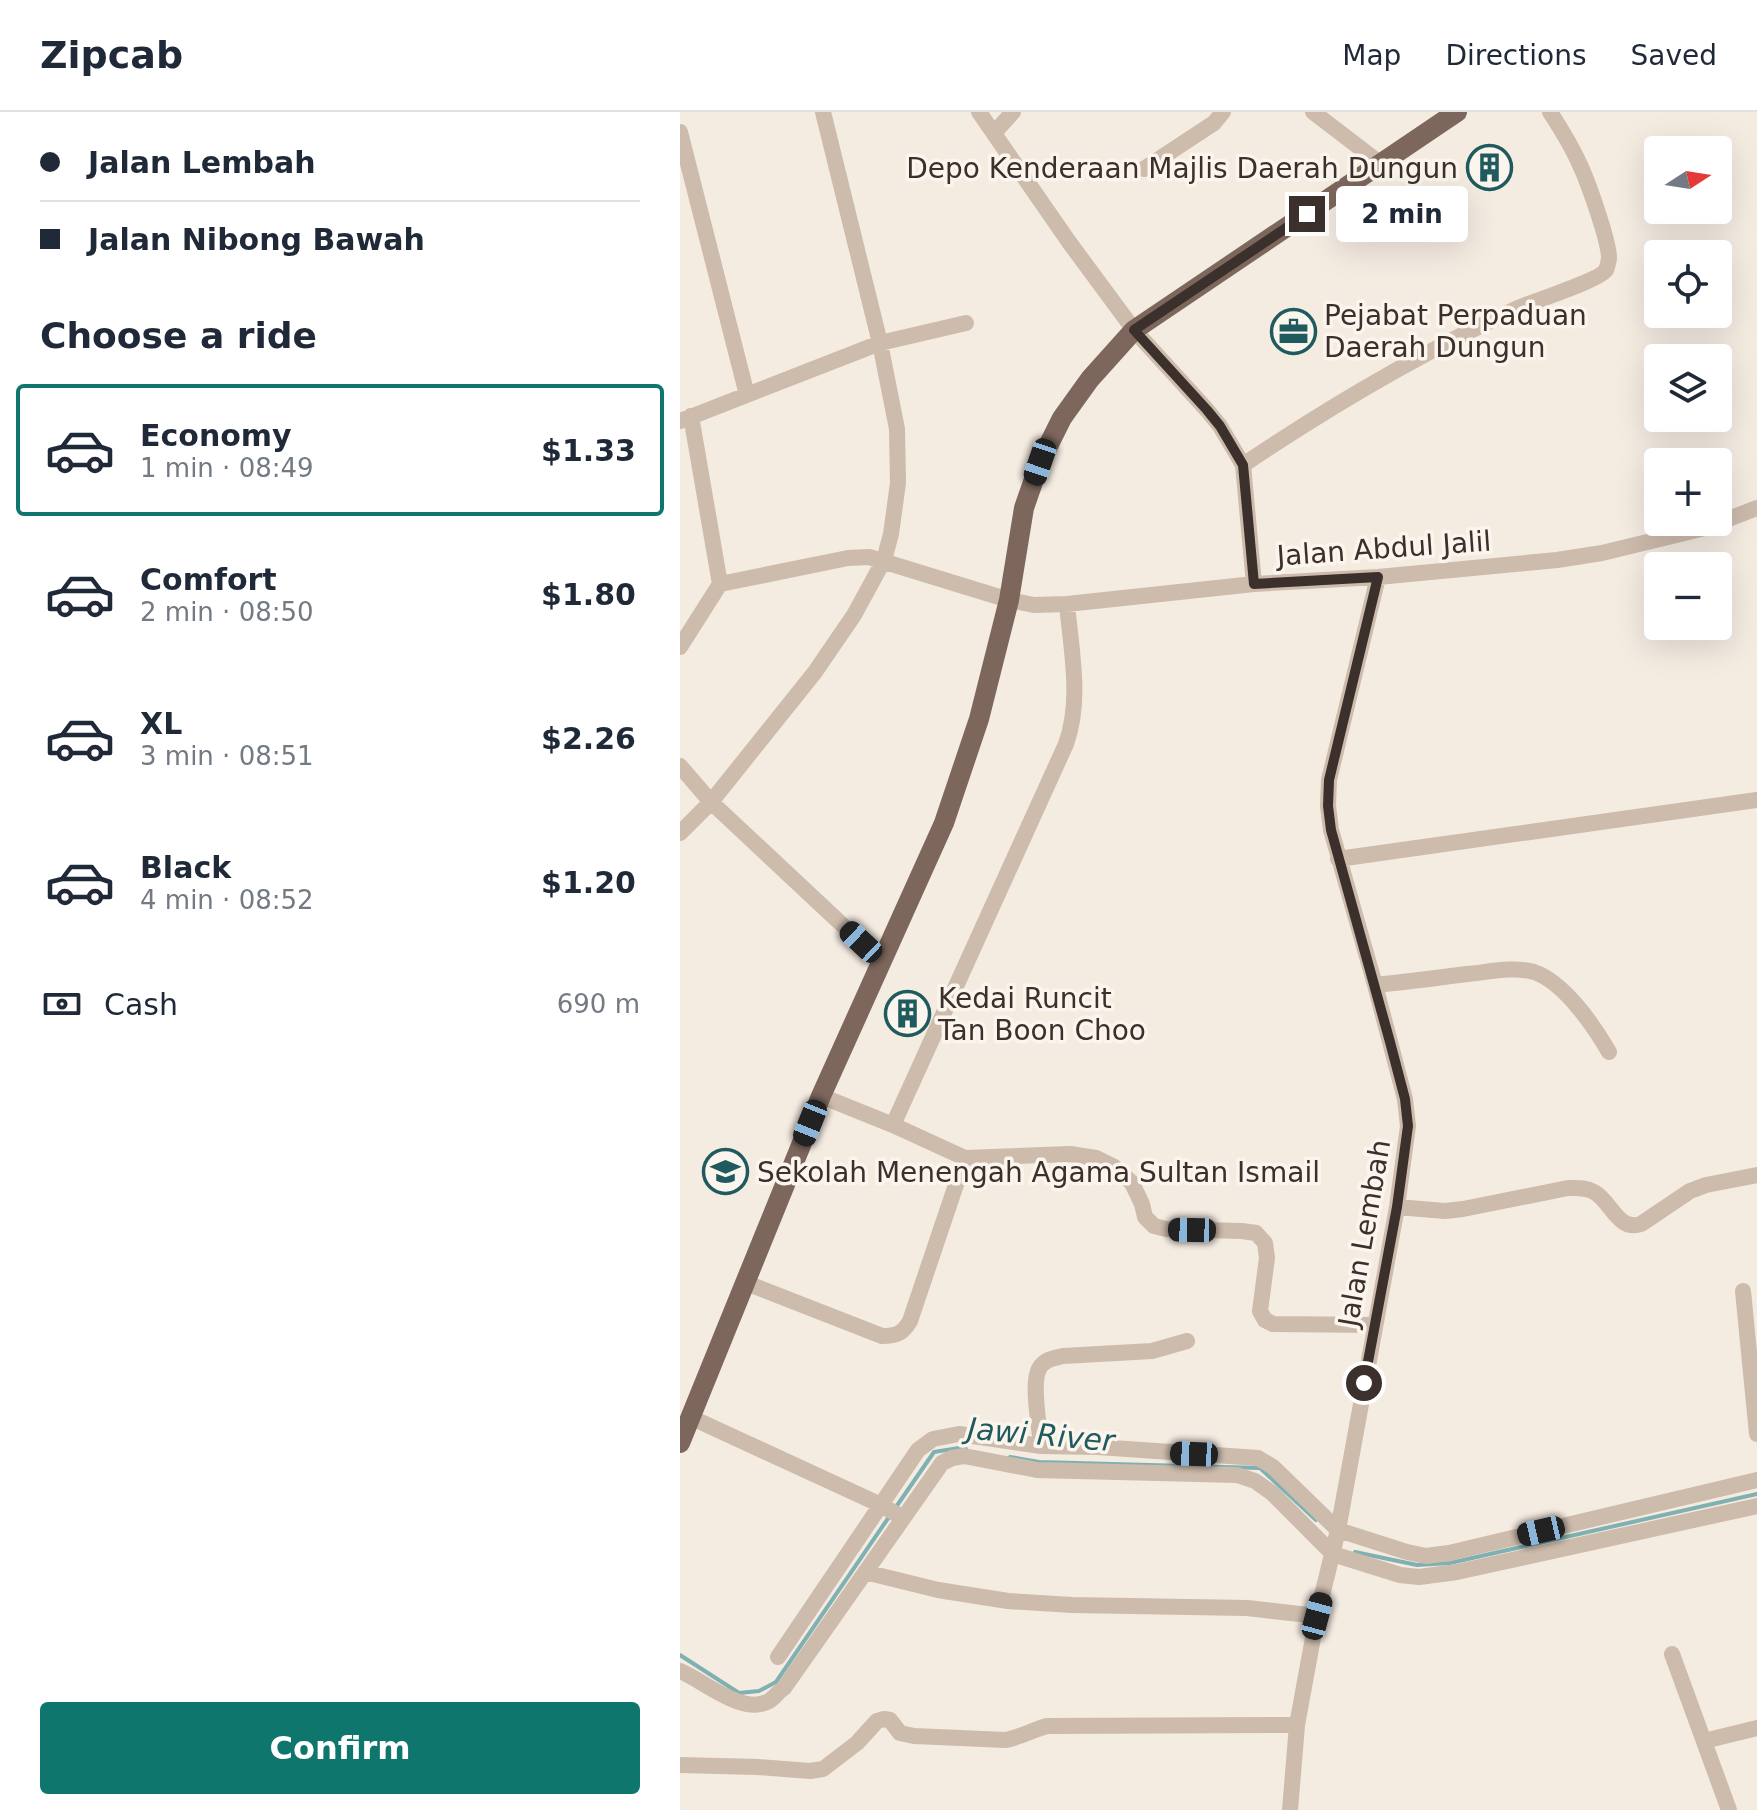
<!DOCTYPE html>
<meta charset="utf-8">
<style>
:root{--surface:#fff;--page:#f6f6f7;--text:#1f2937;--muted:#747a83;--line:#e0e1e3;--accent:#0f766e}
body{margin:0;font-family:"DejaVu Sans",sans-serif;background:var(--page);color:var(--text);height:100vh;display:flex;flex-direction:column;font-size:30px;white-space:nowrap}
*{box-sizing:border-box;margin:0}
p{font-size:26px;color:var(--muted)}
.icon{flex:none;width:44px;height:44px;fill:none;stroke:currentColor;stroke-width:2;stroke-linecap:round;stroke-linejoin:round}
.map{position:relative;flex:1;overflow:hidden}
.drawer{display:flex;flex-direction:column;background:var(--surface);width:680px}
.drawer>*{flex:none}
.top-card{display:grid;align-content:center;height:176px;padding:0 40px;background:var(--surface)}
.needle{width:52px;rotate:78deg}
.fabs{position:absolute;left:964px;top:24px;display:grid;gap:16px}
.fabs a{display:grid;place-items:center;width:88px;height:88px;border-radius:8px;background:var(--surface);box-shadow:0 8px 32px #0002;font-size:40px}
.end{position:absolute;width:36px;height:36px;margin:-18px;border:10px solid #3b302b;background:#fff;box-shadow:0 0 0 4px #fff}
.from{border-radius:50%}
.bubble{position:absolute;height:56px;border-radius:8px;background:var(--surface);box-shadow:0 8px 32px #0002;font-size:26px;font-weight:700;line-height:56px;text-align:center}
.car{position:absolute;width:24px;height:48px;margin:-24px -12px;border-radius:10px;box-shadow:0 0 6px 2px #0007;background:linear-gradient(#222 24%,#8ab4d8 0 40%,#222 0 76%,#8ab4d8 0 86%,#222 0)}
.top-card b{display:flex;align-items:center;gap:28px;height:76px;font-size:30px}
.top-card b+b{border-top:2px solid var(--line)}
.top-card i{width:20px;height:20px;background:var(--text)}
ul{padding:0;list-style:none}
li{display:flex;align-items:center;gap:24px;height:132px;margin:0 16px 12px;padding:0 24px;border:4px solid transparent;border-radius:8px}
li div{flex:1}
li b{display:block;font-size:30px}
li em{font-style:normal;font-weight:700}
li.active{border-color:var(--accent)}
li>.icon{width:72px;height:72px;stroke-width:1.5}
h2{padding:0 40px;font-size:36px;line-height:96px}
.pay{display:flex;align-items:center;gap:20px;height:88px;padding:0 40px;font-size:30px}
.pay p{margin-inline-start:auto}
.action{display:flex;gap:16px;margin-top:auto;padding:16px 40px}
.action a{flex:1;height:92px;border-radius:8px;background:var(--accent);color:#fff;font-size:32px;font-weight:700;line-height:92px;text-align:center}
header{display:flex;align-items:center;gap:48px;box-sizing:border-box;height:112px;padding:0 40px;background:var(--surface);border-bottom:2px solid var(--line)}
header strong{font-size:38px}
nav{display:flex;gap:44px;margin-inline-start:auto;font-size:28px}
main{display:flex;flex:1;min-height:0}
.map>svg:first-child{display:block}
</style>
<header>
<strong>Zipcab</strong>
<nav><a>Map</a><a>Directions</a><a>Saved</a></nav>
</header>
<main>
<section class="drawer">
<div class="top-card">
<b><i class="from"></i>Jalan Lembah</b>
<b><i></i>Jalan Nibong Bawah</b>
</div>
<h2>Choose a ride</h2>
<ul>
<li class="active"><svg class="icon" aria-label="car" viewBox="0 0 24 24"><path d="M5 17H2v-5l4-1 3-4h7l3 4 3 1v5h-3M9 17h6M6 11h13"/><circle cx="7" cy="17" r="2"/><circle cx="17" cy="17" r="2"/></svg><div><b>Economy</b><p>1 min · 08:49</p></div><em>$1.33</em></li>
<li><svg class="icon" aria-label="car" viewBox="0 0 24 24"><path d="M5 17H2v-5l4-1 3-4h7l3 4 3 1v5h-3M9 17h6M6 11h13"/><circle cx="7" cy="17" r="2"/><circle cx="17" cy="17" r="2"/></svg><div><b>Comfort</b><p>2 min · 08:50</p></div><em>$1.80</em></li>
<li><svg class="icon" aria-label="car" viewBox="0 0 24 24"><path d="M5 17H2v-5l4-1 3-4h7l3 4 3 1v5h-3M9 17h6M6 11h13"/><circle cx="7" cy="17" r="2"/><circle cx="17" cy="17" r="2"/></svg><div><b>XL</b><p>3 min · 08:51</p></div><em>$2.26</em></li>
<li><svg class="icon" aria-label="car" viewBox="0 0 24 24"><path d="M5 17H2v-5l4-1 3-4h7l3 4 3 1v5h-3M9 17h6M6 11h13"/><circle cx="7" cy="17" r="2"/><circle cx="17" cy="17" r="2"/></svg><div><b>Black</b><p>4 min · 08:52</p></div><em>$1.20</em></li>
</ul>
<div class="pay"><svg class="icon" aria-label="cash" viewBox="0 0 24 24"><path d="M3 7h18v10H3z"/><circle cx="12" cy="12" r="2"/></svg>Cash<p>690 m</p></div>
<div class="action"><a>Confirm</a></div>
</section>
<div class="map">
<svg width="1077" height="1698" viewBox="0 0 1077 1698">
<rect width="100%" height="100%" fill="#f4ebe1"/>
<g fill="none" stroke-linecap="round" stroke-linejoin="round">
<!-- stream -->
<path stroke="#7fb0b2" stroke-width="4" d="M330 1345 359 1350 580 1356 636 1408
M216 1395 254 1340 279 1336 286 1337
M675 1440 737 1453 770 1451 1077 1382
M0 1543 59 1581 79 1579 96 1570 211 1402"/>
<!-- minor -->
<path stroke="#cdbbac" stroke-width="16" d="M299 0 389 130 454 218 527 298 540 314 563 353 574 472
M633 0 701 52
M0 20 67 283
M314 21 333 0
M464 57 534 11 543 0
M0 309 200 231 286 211
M563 353C652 293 740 241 838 196 854 189 920 168 926 158 927 157 929 147 929 146 929 129 908 70 900 53 892 35 881 17 870 0
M40 472 168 446 189 445 329 488 354 493 387 492 574 472 698 465 877 448 922 441 1025 416 1077 396
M0 535 40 472 11 304
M0 654 31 690 202 850
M0 721 31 690 135 560 174 503 204 448 211 422 218 371 217 317 200 231 143 0
M658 747 1077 688
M695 873C726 870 757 866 787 862 809 860 833 854 854 860 884 870 914 914 929 940
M141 984 213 1013 285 1046 390 1042 416 1046 434 1055 452 1071 462 1092 465 1105 474 1114 486 1117 562 1119 576 1121 585 1131 587 1146 580 1199 585 1208 593 1212 695 1213
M213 1013 386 632C402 588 391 538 387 492
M717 1095 765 1099 783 1097 888 1076C897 1076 906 1075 914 1080 931 1089 938 1120 961 1112L1010 1079 1026 1073 1077 1063
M64 1170 202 1224C217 1224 223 1221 230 1209L285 1046
M1063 1179 1077 1322
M10 1305 201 1393 223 1406
M361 1334C360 1316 350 1269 360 1255 366 1247 374 1246 383 1244L472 1239 507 1229
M185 1460 258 1478 328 1489 392 1493 567 1496 637 1504
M992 1542 1049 1698
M98 1545 238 1338 253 1327 279 1322 361 1334 418 1335 578 1346 593 1355 658 1418 727 1440 746 1444 769 1441 1077 1368
M0 1559C24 1569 63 1604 89 1589 94 1586 99 1579 104 1576L262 1351 272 1346 284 1344 357 1358 557 1363 575 1369 592 1381 653 1442 720 1463 739 1465 777 1460 1077 1394
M1024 1629 1077 1616
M0 1653 78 1655 130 1659 143 1657 177 1631 197 1609 204 1607 210 1608 220 1621 234 1624 326 1628C340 1625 353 1618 367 1614L617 1613
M610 1698 617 1613 637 1504 658 1418 717 1095 728 1014 725 987 695 873 651 718 648 694 649 668 698 465"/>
<!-- major -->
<path stroke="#7d675c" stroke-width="20" d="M0 1331 141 984 264 711 299 607 329 488 344 396 360 350 382 306 410 267 454 218 777 0"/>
</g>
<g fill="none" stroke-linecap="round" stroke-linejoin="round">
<!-- route -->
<path stroke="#3b302b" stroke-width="10" d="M627 102 454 218 527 298 540 314 563 353 574 472 698 465 649 668 648 694 651 718 710 930 725 987 728 1014 717 1095 684 1271"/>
</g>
<!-- icons -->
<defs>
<symbol id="building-ring" viewBox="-11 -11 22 22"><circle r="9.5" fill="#fbf5ee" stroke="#1f5a5e" stroke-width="1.5"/><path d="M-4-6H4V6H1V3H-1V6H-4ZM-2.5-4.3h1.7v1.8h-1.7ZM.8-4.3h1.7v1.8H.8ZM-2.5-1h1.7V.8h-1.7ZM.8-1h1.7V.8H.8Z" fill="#1f5a5e"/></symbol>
<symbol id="office-ring" viewBox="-11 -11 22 22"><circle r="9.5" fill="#fbf5ee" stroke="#1f5a5e" stroke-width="1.5"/><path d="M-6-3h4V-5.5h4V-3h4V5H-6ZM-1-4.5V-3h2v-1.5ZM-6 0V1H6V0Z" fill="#1f5a5e"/></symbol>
<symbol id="school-ring" viewBox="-11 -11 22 22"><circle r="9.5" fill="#fbf5ee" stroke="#1f5a5e" stroke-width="1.5"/><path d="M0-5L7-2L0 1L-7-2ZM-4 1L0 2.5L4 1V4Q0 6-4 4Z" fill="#1f5a5e"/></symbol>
</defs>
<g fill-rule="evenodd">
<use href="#building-ring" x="784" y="30" width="51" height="51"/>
<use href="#office-ring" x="588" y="194" width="51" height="51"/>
<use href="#building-ring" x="202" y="876" width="51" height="51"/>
<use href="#school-ring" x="20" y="1034" width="51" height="51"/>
</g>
<g text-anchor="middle" stroke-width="7" stroke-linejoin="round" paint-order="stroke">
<!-- poi labels -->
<g font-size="28" fill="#3b302b" stroke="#fbf5ee" text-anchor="start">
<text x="778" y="66" text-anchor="end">Depo Kenderaan Majlis Daerah Dungun</text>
<text x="644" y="213">Pejabat Perpaduan<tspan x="644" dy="32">Daerah Dungun</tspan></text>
<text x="258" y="896">Kedai Runcit<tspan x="258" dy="32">Tan Boon Choo</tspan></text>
<text x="77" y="1070">Sekolah Menengah Agama Sultan Ismail</text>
</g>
<!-- street labels -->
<g font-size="28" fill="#3b302b" stroke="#fbf5ee">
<text transform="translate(704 436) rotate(-4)" y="10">Jalan Abdul Jalil</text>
<text transform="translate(684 1121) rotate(-80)" y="10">Jalan Lembah</text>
</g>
<!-- water labels -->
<g font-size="30" font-style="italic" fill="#1f5a5e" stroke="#fbf5ee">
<text transform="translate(361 1323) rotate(5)" y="10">Jawi River</text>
</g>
</g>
</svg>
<div class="fabs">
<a><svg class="needle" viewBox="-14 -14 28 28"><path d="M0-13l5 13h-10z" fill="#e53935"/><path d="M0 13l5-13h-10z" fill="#747a83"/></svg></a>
<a><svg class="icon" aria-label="locate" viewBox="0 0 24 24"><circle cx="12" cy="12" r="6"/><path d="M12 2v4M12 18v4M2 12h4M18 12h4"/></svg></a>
<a><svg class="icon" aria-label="layers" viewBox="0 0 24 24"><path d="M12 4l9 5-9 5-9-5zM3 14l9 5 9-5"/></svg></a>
<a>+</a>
<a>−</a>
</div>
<i class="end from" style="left:684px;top:1271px"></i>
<i class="end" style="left:627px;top:102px"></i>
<div class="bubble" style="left:656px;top:74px;width:132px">2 min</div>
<i class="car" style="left:360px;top:350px;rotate:199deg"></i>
<i class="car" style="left:181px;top:830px;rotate:313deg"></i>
<i class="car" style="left:130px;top:1011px;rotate:202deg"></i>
<i class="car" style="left:512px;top:1118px;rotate:271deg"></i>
<i class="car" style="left:514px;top:1342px;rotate:272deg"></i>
<i class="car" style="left:861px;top:1419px;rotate:257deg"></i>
<i class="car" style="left:637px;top:1504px;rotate:15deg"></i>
</div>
</main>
